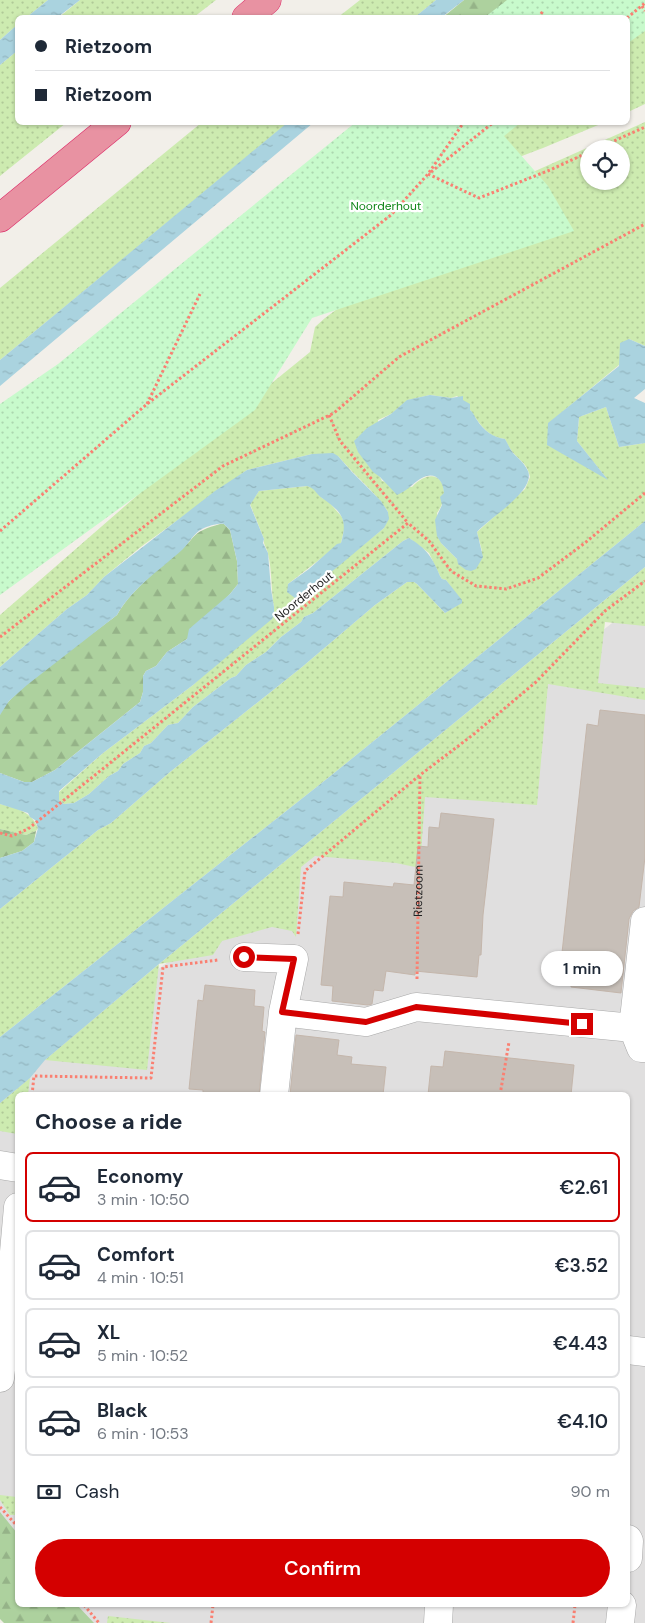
<!DOCTYPE html>
<meta charset="utf-8">
<style>
:root{--surface:#fff;--page:#f6f6f7;--text:#1f2937;--muted:#747a83;--line:#e0e1e3;--accent:#d40000}
body{margin:0;font-family:"DM Sans",sans-serif;background:var(--page);color:var(--text);height:100vh;display:flex;flex-direction:column;font-size:19px;white-space:nowrap}
*{box-sizing:border-box;margin:0}
p{font-size:16px;color:var(--muted)}
.icon{flex:none;width:28px;height:28px;fill:none;stroke:currentColor;stroke-width:2;stroke-linecap:round;stroke-linejoin:round}
.map{position:relative;flex:1;overflow:hidden}
.panel{position:absolute;left:15px;top:1092px;width:615px;height:515px;display:flex;flex-direction:column;background:var(--surface);border-radius:8px;box-shadow:0 1px 4px #0004}
.panel>*{flex:none}
.banner{position:absolute;left:15px;top:15px;width:615px;height:110px;border-radius:8px;box-shadow:0 1px 4px #0004;display:grid;align-content:center;height:110px;padding:0 20px;background:var(--surface)}
.tools{position:absolute;left:580px;top:140px;display:grid;gap:10px}
.tools a{display:grid;place-items:center;width:50px;height:50px;border-radius:50%;background:var(--surface);box-shadow:0 1px 4px #0004;font-size:25px}
.end{position:absolute;width:22px;height:22px;margin:-11px;border:6px solid #d40000;background:#fff;box-shadow:0 0 0 2px #fff}
.from{border-radius:50%}
.bubble{position:absolute;height:35px;border-radius:18px;background:var(--surface);box-shadow:0 1px 4px #0004;font-size:16px;font-weight:600;line-height:35px;text-align:center}
.banner b{display:flex;align-items:center;gap:18px;height:48px;font-size:19px}
.banner b+b{border-top:1px solid var(--line)}
.banner i{width:12px;height:12px;background:var(--text)}
ul{padding:0;list-style:none}
li{display:flex;align-items:center;gap:15px;height:70px;margin:0 10px 8px;padding:0 10px;border:2px solid var(--line);border-radius:8px}
li div{flex:1}
li b{display:block;font-size:19px}
li em{font-style:normal;font-weight:600}
li.current{border-color:var(--accent)}
li>.icon{width:45px;height:45px;stroke-width:1.5}
h2{padding:0 20px;font-size:22px;line-height:60px}
.pay{display:flex;align-items:center;gap:12px;height:55px;padding:0 20px;font-size:19px}
.pay p{margin-inline-start:auto}
.button{display:flex;gap:10px;margin-top:auto;padding:10px 20px}
.button a{flex:1;height:58px;border-radius:30px;background:var(--accent);color:#fff;font-size:20px;font-weight:600;line-height:58px;text-align:center}
.map>svg:first-child{display:block}
</style>
<div class="map">
<svg width="645" height="1623" viewBox="0 0 645 1623">
<defs>
<pattern id="grass-dots" width="8" height="8" patternUnits="userSpaceOnUse" patternTransform="scale(1.25)"><rect width="8" height="8" fill="#cdebb0"/><path d="M2 2h.1M6 6h.1" fill="none" stroke="#b0c997" stroke-width="1.8" stroke-linecap="round"/></pattern>
<pattern id="forest-firs" width="22" height="20" patternUnits="userSpaceOnUse" patternTransform="scale(1.25)"><rect width="22" height="20" fill="#add19e"/><path d="M5 1l3.5 6h-7zM16 11l3.5 6h-7z" fill="#95b388"/></pattern>
<pattern id="park-dots" width="8" height="8" patternUnits="userSpaceOnUse" patternTransform="scale(1.25)"><rect width="8" height="8" fill="#c8facc"/><path d="M2 2h.1M6 6h.1" fill="none" stroke="#acd6af" stroke-width="1.8" stroke-linecap="round"/></pattern>
<pattern id="water-ripples" width="26" height="14" patternUnits="userSpaceOnUse" patternTransform="scale(1.25)"><rect width="26" height="14" fill="#aad3df"/><path d="M2 4q2-2 4 0t4 0M15 11q2-2 4 0t4 0" fill="none" stroke="#92b5bf"/></pattern>
</defs>
<rect width="100%" height="100%" fill="#f2efe9"/>
<!-- residential -->
<path fill="#e0dfdf" d="M645 598V1623H88L72 1605H628V1095H18L17 1546 0 1527V1090Z"/>
<!-- grass -->
<path fill="url(#grass-dots)" fill-rule="evenodd" d="M0 0H48L27 17 18 18 17 25 0 40Z
M80 0H216L194 17 58 18Z
M360 0H436L415 17 337 18Z
M645 8V104L628 112V20Z
M17 51 18 122 66 123 0 176V65Z
M645 122V346L629 339 619 365 549 423 607 479 577 441 579 417 606 407 619 447 645 443V521L328 778 0 1037V909L98 830 111 823 170 772 302 667 375 605 407 582H414L417 584 445 613 462 602 446 580 442 579 440 576 429 553 409 538 403 541 313 613 304 617 301 622 281 637 266 652 246 665 236 676 231 678 193 707 178 723 168 725 151 743 144 746 140 753 123 764 118 771 109 776 89 794 74 803 64 804 59 800V792L103 753 193 685 274 607C271 590 272 569 268 554 267 548 263 545 264 539L250 504 259 491 307 486 312 487 322 498 328 501 342 517 345 526 341 543 288 584 303 594 384 528 388 512C375 491 354 475 338 456L312 454 247 470 142 546 104 577 87 595 67 609 0 667V615L187 452 310 352 315 327 325 318 391 269 524 176ZM589 149H621V181H589ZM430 395 451 398 457 396C475 409 480 437 505 439 507 443 509 447 511 450 519 461 527 462 530 477L525 489 477 532 482 551 457 559 441 543 437 513C454 490 438 460 412 487L382 481 380 477 378 420 391 414 408 400Z
M201 123H288L0 360V288Z
M481 123H603L543 148 490 168Z
M645 567V626L605 622 598 683 645 688V700L548 684 537 805 425 797 420 868 396 863 315 856 301 867 296 937 292 931 272 927 222 941 213 955 159 964 147 1070 45 1060 159 964Z
M0 804C16 808 31 811 38 828L36 831 26 835 0 829Z
M30 1078 28 1095H18L17 1134 0 1131V1103Z
M0 1495 17 1497V1515H10L0 1500Z
M108 1616 171 1623H107Z"/>
<!-- forest -->
<path fill="url(#forest-firs)" d="M464 0H636L613 17 442 18Z
M220 524H224L230 530 237 561 238 584 230 594 187 639 167 652 156 666 146 671 143 676V692L140 702 55 770 32 782H24L0 773C0 757 0 730 0 715 3 696 98 630 117 615 134 585 166 565 190 541 198 530 207 528 220 524Z
M0 829 26 835 36 831 34 842 22 851 0 858Z
M0 1512 17 1533 18 1605H77L94 1623H4L0 1619Z"/>
<!-- park -->
<path fill="url(#park-dots)" d="M507 0H645V31L628 43V18L485 17Z
M356 122 520 123 504 136 548 186 574 231 312 318 255 410 0 595V404L58 364Z"/>
<!-- water -->
<path fill="url(#water-ripples)" d="M48 0H80L58 17H27Z
M436 0H464L442 17H415Z
M17 25V51L0 65V40Z
M287 123H313L0 386V360Z
M629 339 645 346V389L634 398 645 403V443L619 447 606 407 579 417 577 441 608 480 547 445 548 423 619 366 620 343Z
M430 395 451 398 463 396V400L470 404V410C474 413 474 416 477 420 483 430 494 438 505 439 508 444 510 449 513 453 519 459 524 463 528 471 536 491 489 518 477 532L483 557 476 569 471 571 466 570 458 564 457 559 441 543 437 536 435 520 442 505 440 497 444 493C443 479 434 470 420 479 412 484 407 491 397 495L380 477 373 472 358 452 354 441 367 428 391 414 407 400Z
M333 453 338 456 351 471 381 501 388 512 389 519 384 528 340 565 303 594 295 598 287 592 288 584 309 569 337 544 341 543C348 519 342 512 322 498 316 494 315 488 307 486L259 491 250 505 264 539 263 543 268 553 271 589 274 607V615L272 619 193 685 103 753 59 791V800L64 804 74 803 89 794 109 776 118 771 123 764 140 753 144 746 151 743 168 725 178 723 193 707 231 678 236 676 246 665 266 652 281 637 301 622 304 617 313 613 403 541 409 538C426 548 433 558 440 576L442 579 446 580 462 600V603L445 613 417 584 414 582H407L375 605 302 667 170 772 111 823 98 830 0 909V858L22 851 34 842 38 828 35 820 30 817 28 813 0 804V773L24 782H32L55 770 140 702 143 692V676L146 671 156 666 167 652 187 639 189 629 230 594 238 584 237 561 230 530 224 524C218 523 208 526 202 529 194 533 189 543 183 549 160 570 132 588 117 615L27 685 9 701 0 715V667L67 609 87 595 104 577 215 491 247 470 312 454Z
M645 521V567L159 964 45 1060 30 1078 0 1103V1037L328 778Z"/>
<!-- building -->
<path fill="#c7bfb8" stroke="#c4b6ab" d="M600 710 645 715V857L639 907 633 911 629 919 621 993 571 987 572 972 560 971 587 724 598 726Z
M441 813 494 819 483 915 481 955H479L477 977 415 971V975L386 971 383 991 374 990 372 1004 368 1005 332 1001 333 986 321 985 330 896 343 897 344 882 393 887 394 883 414 885 418 846 428 847 429 827 439 828Z
M205 985 255 990 254 1006 264 1007 262 1031 265 1032 259 1095H203V1090L189 1089 198 1000 203 1001Z
M296 1035 339 1040 337 1055 352 1057 351 1064 386 1067 383 1095H290Z
M445 1051 574 1065 571 1095H428L431 1066 443 1067Z"/>
<g fill="none" stroke-linecap="round" stroke-linejoin="round">
<defs>
<path id="minor" d="M244 957 294 959 283 1012
M633 1028 645 921
M274 1095 283 1012 366 1022 416 1007 633 1028 641 1048H645
M0 1165 18 1168
M11 1286 18 1207
M628 1350 645 1352
M0 1378 11 1286 18 1287
M628 1539 629 1541 628 1558
M438 1623 439 1605
M620 1623 622 1605"/>
<path id="motorway" d="M246 18 267 0
M0 218 117 122"/>
</defs>
<!-- minor casing -->
<use href="#minor" stroke="#a9a9a9" stroke-width="29"/>
<!-- motorway casing -->
<use href="#motorway" stroke="#dc2a67" stroke-width="29"/>
<!-- path -->
<g stroke="#fa8072" stroke-width="3" stroke-dasharray="2.5 2.5" stroke-linecap="butt">
<path d="M642 6 645 11"/>
<path d="M538 18 543 11"/>
<path d="M627 18 645 3"/>
<path d="M596 149 645 127"/>
<path d="M431 172 494 122"/>
<path d="M428 174 479 198 550 170 589 152"/>
<path d="M147 404 200 294"/>
<path d="M329 415 340 441 408 523"/>
<path d="M0 531 147 404 391 215 428 174 464 122"/>
<path d="M0 637 223 466 334 413 399 357 645 224"/>
<path d="M0 833 12 836 28 829 408 523 429 541 451 571 476 586 506 589 538 578 586 542 645 493"/>
<path d="M298 934 305 871 420 775 474 734 536 682 605 611 645 581"/>
<path id="s1" d="M417 979 420 775"/>
<path d="M32 1095 34 1076 151 1078 163 967 218 960"/>
<path d="M500 1095 509 1042"/>
<path d="M0 1507 18 1527"/>
<path d="M84 1605 99 1623"/>
<path d="M211 1623 213 1605"/>
<path d="M573 1623 575 1605"/>
</g>
<!-- minor -->
<use href="#minor" stroke="#fff" stroke-width="28"/>
<!-- motorway -->
<use href="#motorway" stroke="#e892a2" stroke-width="28"/>
</g>
<g fill="none" stroke-linecap="round" stroke-linejoin="round">
<!-- route -->
<path stroke="#d40000" stroke-width="6" d="M244 957 294 959 282 1012 366 1022 416 1007 582 1024"/>
</g>
<g text-anchor="middle" stroke-width="4.5" stroke-linejoin="round" paint-order="stroke">
<!-- park labels -->
<g font-size="12" fill="#0c8416" stroke="#fff">
<text x="386" y="210">Noorderhout</text>
</g>
<!-- street labels -->
<g font-size="12" fill="#222" stroke="#fff">
<text transform="translate(304 596) rotate(-39)" y="4">Noorderhout</text>
<text dy="4" stroke="none"><textPath href="#s1" startOffset="88">Rietzoom</textPath></text>
</g>
</g>
</svg>
<div class="tools">
<a><svg class="icon" aria-label="locate" viewBox="0 0 24 24"><circle cx="12" cy="12" r="6"/><path d="M12 2v4M12 18v4M2 12h4M18 12h4"/></svg></a>
</div>
<i class="end from" style="left:244px;top:957px"></i>
<i class="end" style="left:582px;top:1024px"></i>
<div class="bubble" style="left:541px;top:951px;width:82px">1 min</div>
<div class="banner">
<b><i class="from"></i>Rietzoom</b>
<b><i></i>Rietzoom</b>
</div>
<section class="panel">
<h2>Choose a ride</h2>
<ul>
<li class="current"><svg class="icon" aria-label="car" viewBox="0 0 24 24"><path d="M5 17H2v-5l4-1 3-4h7l3 4 3 1v5h-3M9 17h6M6 11h13"/><circle cx="7" cy="17" r="2"/><circle cx="17" cy="17" r="2"/></svg><div><b>Economy</b><p>3 min · 10:50</p></div><em>€2.61</em></li>
<li><svg class="icon" aria-label="car" viewBox="0 0 24 24"><path d="M5 17H2v-5l4-1 3-4h7l3 4 3 1v5h-3M9 17h6M6 11h13"/><circle cx="7" cy="17" r="2"/><circle cx="17" cy="17" r="2"/></svg><div><b>Comfort</b><p>4 min · 10:51</p></div><em>€3.52</em></li>
<li><svg class="icon" aria-label="car" viewBox="0 0 24 24"><path d="M5 17H2v-5l4-1 3-4h7l3 4 3 1v5h-3M9 17h6M6 11h13"/><circle cx="7" cy="17" r="2"/><circle cx="17" cy="17" r="2"/></svg><div><b>XL</b><p>5 min · 10:52</p></div><em>€4.43</em></li>
<li><svg class="icon" aria-label="car" viewBox="0 0 24 24"><path d="M5 17H2v-5l4-1 3-4h7l3 4 3 1v5h-3M9 17h6M6 11h13"/><circle cx="7" cy="17" r="2"/><circle cx="17" cy="17" r="2"/></svg><div><b>Black</b><p>6 min · 10:53</p></div><em>€4.10</em></li>
</ul>
<div class="pay"><svg class="icon" aria-label="cash" viewBox="0 0 24 24"><path d="M3 7h18v10H3z"/><circle cx="12" cy="12" r="2"/></svg>Cash<p>90 m</p></div>
<div class="button"><a>Confirm</a></div>
</section>
</div>
